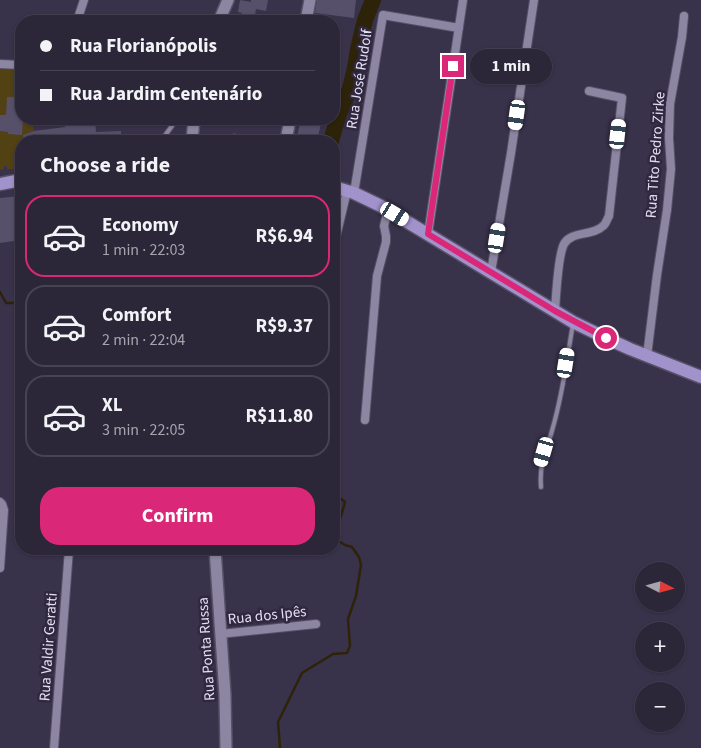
<!DOCTYPE html>
<meta charset="utf-8">
<style>
:root{--surface:#2b2638;--page:#373243;--text:#f1f3f6;--muted:#a6a5ae;--line:#474353;--accent:#db2777}
body{margin:0;font-family:"Source Sans 3",sans-serif;background:var(--page);color:var(--text);height:100vh;display:flex;flex-direction:column;font-size:19px;white-space:nowrap}
*{box-sizing:border-box;margin:0}
p{font-size:16px;color:var(--muted)}
.icon{flex:none;width:28px;height:28px;fill:none;stroke:currentColor;stroke-width:2;stroke-linecap:round;stroke-linejoin:round}
.map{position:relative;flex:1;overflow:hidden}
.panel{position:absolute;left:15px;top:135px;width:325px;height:420px;display:flex;flex-direction:column;background:var(--surface);border-radius:20px;box-shadow:0 1px 4px #0004,0 0 0 1px var(--line)}
.panel>*{flex:none}
.top-card{position:absolute;left:15px;top:15px;width:325px;height:110px;border-radius:20px;box-shadow:0 1px 4px #0004,0 0 0 1px var(--line);display:grid;align-content:center;height:110px;padding:0 25px;background:var(--surface)}
.needle{width:32px;rotate:96deg}
.tools{position:absolute;left:635px;top:562px;display:grid;gap:10px}
.tools a{display:grid;place-items:center;width:50px;height:50px;border-radius:50%;background:var(--surface);box-shadow:0 1px 4px #0004,0 0 0 1px var(--line);font-size:25px}
.end{position:absolute;width:22px;height:22px;margin:-11px;border:6px solid #db2777;background:#fff;box-shadow:0 0 0 2px #fff}
.from{border-radius:50%}
.bubble{position:absolute;height:35px;border-radius:18px;background:var(--surface);box-shadow:0 1px 4px #0004,0 0 0 1px var(--line);font-size:16px;font-weight:700;line-height:35px;text-align:center}
.car{position:absolute;width:15px;height:30px;margin:-15px -8px;border-radius:6px;box-shadow:0 0 4px 1px #0007;background:linear-gradient(#fff 24%,#345 0 40%,#fff 0 76%,#345 0 86%,#fff 0)}
.top-card b{display:flex;align-items:center;gap:18px;height:48px;font-size:19px}
.top-card b+b{border-top:1px solid var(--line)}
.top-card i{width:12px;height:12px;background:var(--text)}
ul{padding:0;list-style:none}
li{display:flex;align-items:center;gap:15px;height:82px;margin:0 10px 8px;padding:0 15px;border:2px solid var(--line);border-radius:20px}
li div{flex:1}
li b{display:block;font-size:19px}
li em{font-style:normal;font-weight:700}
li.on{border-color:var(--accent)}
li>.icon{width:45px;height:45px;stroke-width:1.5}
h2{padding:0 25px;font-size:22px;line-height:60px}
.action{display:flex;gap:10px;margin-top:auto;padding:10px 25px}
.action a{flex:1;height:58px;border-radius:20px;background:var(--accent);color:#fff;font-size:20px;font-weight:700;line-height:58px;text-align:center}
.map>svg:first-child{display:block}
</style>
<div class="map">
<svg width="701" height="748" viewBox="0 0 701 748">
<rect width="100%" height="100%" fill="#39324b"/>
<!-- green -->
<path fill="#524112" d="M0 68 21 69V119H32L34 131 23 136 24 141H21V169H7V166H4V169L0 170Z"/>
<g fill="none" stroke-linecap="round" stroke-linejoin="round">
<!-- stream -->
<path stroke="#2d2309" stroke-width="2.5" d="M0 292 6 303H21
M280 748 278 722 302 673 333 654 347 653 350 646 348 619 356 596 361 565 359 557 352 547 345 545 337 540 334 532 341 516 345 502 334 493"/>
<!-- river -->
<path stroke="#2d2309" stroke-width="16" d="M331 141 339 114 350 89 355 68 358 49 365 20 373 0"/>
</g>
<!-- building -->
<path fill="#56506b" d="M240 0 251 2V0H268L266 11 256 9 254 21H241L242 13 238 12Z
M317 0H356L354 18 315 13Z
M7 97H20V115H21V119H23L22 135 8 134V132L0 131V115H6Z
M64 119H95L96 132 121 131V141H24L23 135 34 131 65 127Z
M301 119H322L317 141H296Z
M233 133 242 135V141H232Z
M21 196V242H14V241L0 243V198Z"/>
<g fill="none" stroke-linecap="round" stroke-linejoin="round">
<defs>
<path id="lane" d="M161 141 177 119
M541 487C539 461 547 451 553 427 563 393 567 358 573 324"/>
<path id="street" d="M77 21 84 0
M0 64 21 65
M354 193 383 15 459 28
M428 234 463 0
M334 245 347 191
M491 272 511 153 534 0
M555 311C556 296 558 255 564 244 571 231 593 236 603 226 606 224 607 219 609 216L622 98 589 91
M647 356 657 275 667 210 671 169 669 138 670 104 682 37 684 16
M365 420 377 276 386 242V236L384 226 388 210
M0 502 2 504 4 510 0 568
M220 634 316 624
M54 748 69 549"/>
<path id="secondary" d="M219 21 228 0
M306 21 310 0
M192 141 194 119
M286 141 290 119
M215 549 225 695 226 748"/>
<path id="primary" d="M0 184 21 180
M334 187 354 193 381 206 573 322 606 338 630 349 701 377"/>
</defs>
<!-- lane casing -->
<use href="#lane" stroke="#575166" stroke-width="6"/>
<!-- street casing -->
<use href="#street" stroke="#575166" stroke-width="10"/>
<!-- secondary casing -->
<use href="#secondary" stroke="#575166" stroke-width="14"/>
<!-- primary casing -->
<use href="#primary" stroke="#575166" stroke-width="15"/>
<!-- lane -->
<use href="#lane" stroke="#8d86a3" stroke-width="4"/>
<!-- street -->
<use href="#street" stroke="#8d86a3" stroke-width="8"/>
<!-- secondary -->
<use href="#secondary" stroke="#8d86a3" stroke-width="11"/>
<!-- primary -->
<use href="#primary" stroke="#a192cb" stroke-width="12"/>
</g>
<g fill="none" stroke-linecap="round" stroke-linejoin="round">
<!-- route -->
<path stroke="#db2777" stroke-width="6" d="M453 66 428 234 555 311 606 338"/>
</g>
<g text-anchor="middle" stroke-width="5" stroke-linejoin="round" paint-order="stroke">
<!-- street labels -->
<g font-size="15" fill="#e3dff0" stroke="#2f2840">
<text transform="translate(359 79) rotate(-81)" y="5">Rua José Rudolf</text>
<text transform="translate(655 155) rotate(-86)" y="5">Rua Tito Pedro Zirke</text>
<text transform="translate(267 615) rotate(-6)" y="5">Rua dos Ipês</text>
<text transform="translate(48 647) rotate(-86)" y="5">Rua Valdir Geratti</text>
<text transform="translate(206 649) rotate(-94)" y="5">Rua Ponta Russa</text>
</g>
</g>
</svg>
<div class="tools">
<a><svg class="needle" viewBox="-14 -14 28 28"><path d="M0-13l5 13h-10z" fill="#e53935"/><path d="M0 13l5-13h-10z" fill="#a6a5ae"/></svg></a>
<a>+</a>
<a>−</a>
</div>
<i class="end from" style="left:606px;top:338px"></i>
<i class="end" style="left:453px;top:66px"></i>
<div class="bubble" style="left:470px;top:49px;width:82px">1 min</div>
<i class="car" style="left:517px;top:115px;rotate:188deg"></i>
<i class="car" style="left:618px;top:134px;rotate:6deg"></i>
<i class="car" style="left:395px;top:214px;rotate:121deg"></i>
<i class="car" style="left:497px;top:238px;rotate:9deg"></i>
<i class="car" style="left:566px;top:363px;rotate:9deg"></i>
<i class="car" style="left:544px;top:452px;rotate:196deg"></i>
<div class="top-card">
<b><i class="from"></i>Rua Florianópolis</b>
<b><i></i>Rua Jardim Centenário</b>
</div>
<section class="panel">
<h2>Choose a ride</h2>
<ul>
<li class="on"><svg class="icon" aria-label="car" viewBox="0 0 24 24"><path d="M5 17H2v-5l4-1 3-4h7l3 4 3 1v5h-3M9 17h6M6 11h13"/><circle cx="7" cy="17" r="2"/><circle cx="17" cy="17" r="2"/></svg><div><b>Economy</b><p>1 min · 22:03</p></div><em>R$6.94</em></li>
<li><svg class="icon" aria-label="car" viewBox="0 0 24 24"><path d="M5 17H2v-5l4-1 3-4h7l3 4 3 1v5h-3M9 17h6M6 11h13"/><circle cx="7" cy="17" r="2"/><circle cx="17" cy="17" r="2"/></svg><div><b>Comfort</b><p>2 min · 22:04</p></div><em>R$9.37</em></li>
<li><svg class="icon" aria-label="car" viewBox="0 0 24 24"><path d="M5 17H2v-5l4-1 3-4h7l3 4 3 1v5h-3M9 17h6M6 11h13"/><circle cx="7" cy="17" r="2"/><circle cx="17" cy="17" r="2"/></svg><div><b>XL</b><p>3 min · 22:05</p></div><em>R$11.80</em></li>
</ul>
<div class="action"><a>Confirm</a></div>
</section>
</div>
